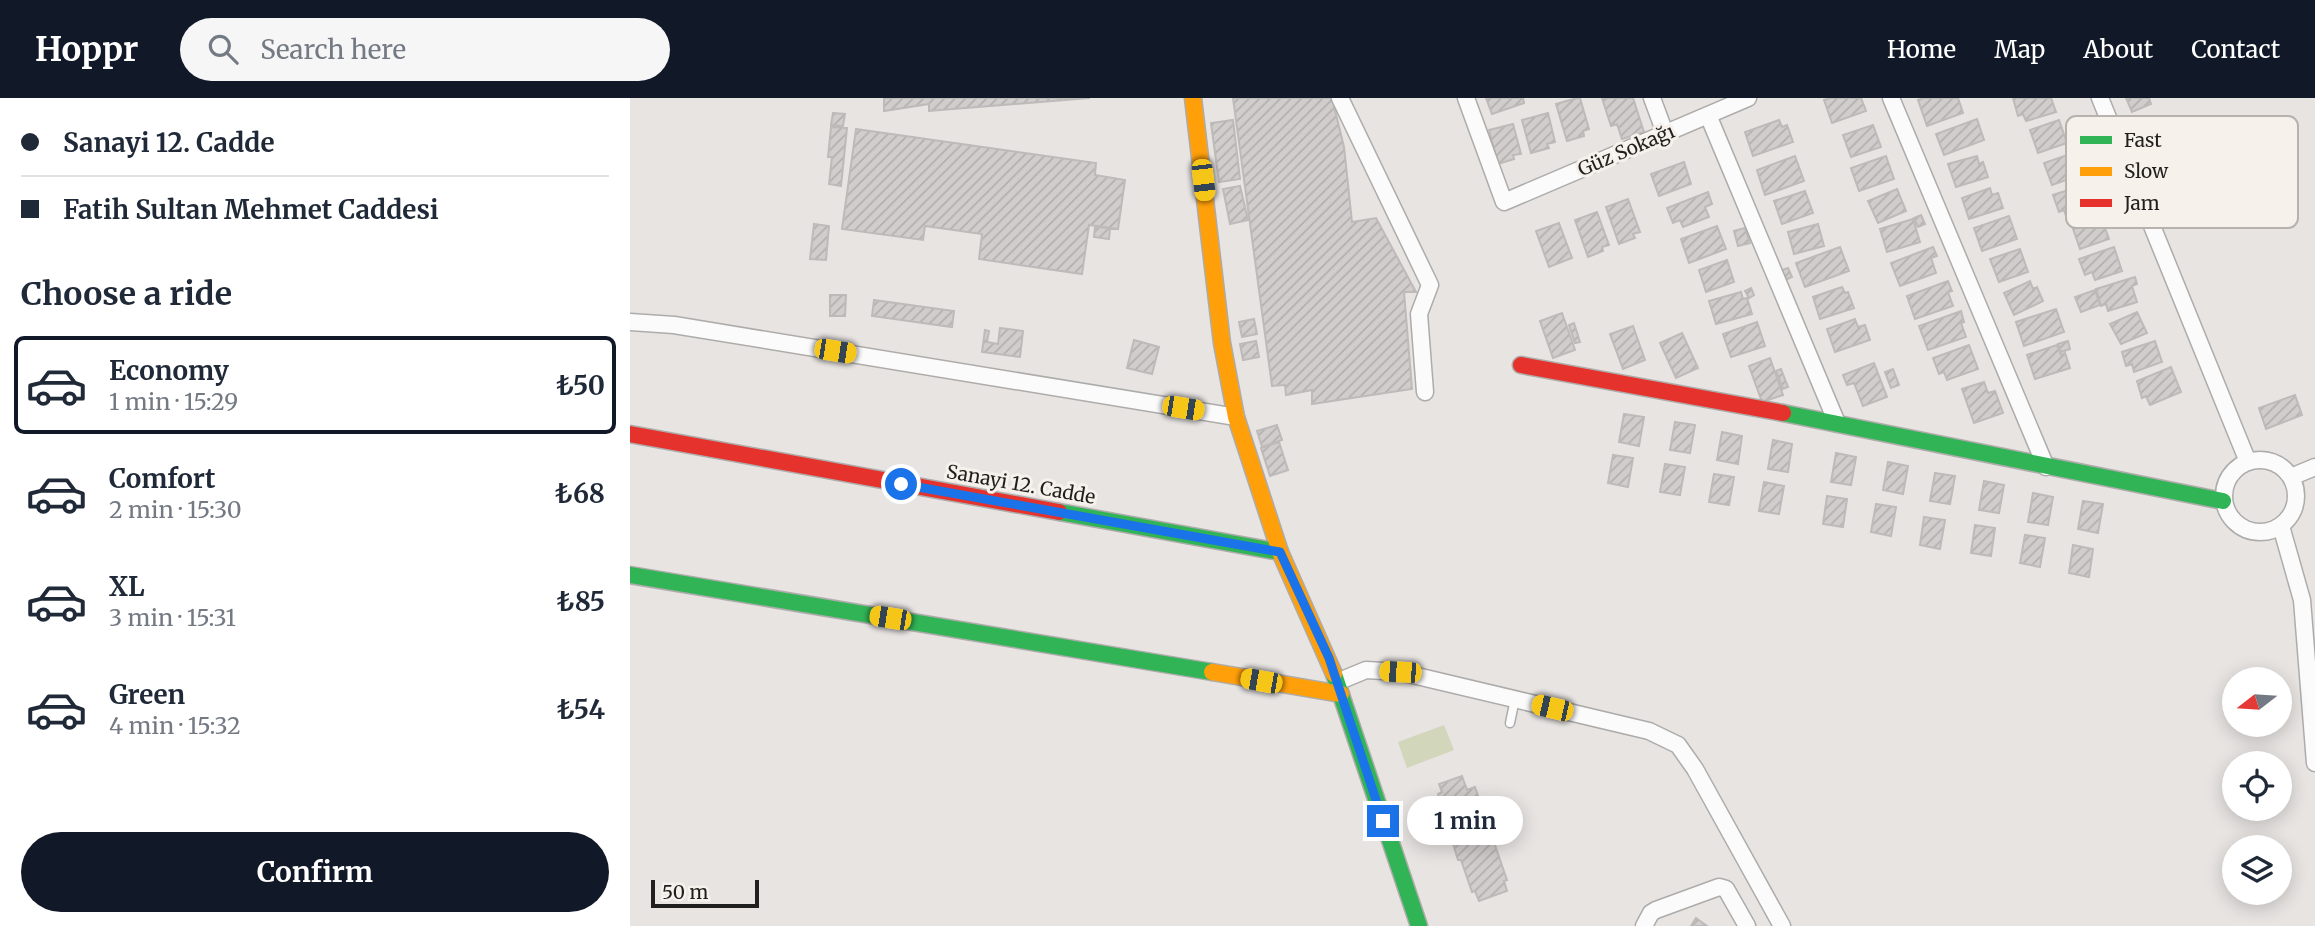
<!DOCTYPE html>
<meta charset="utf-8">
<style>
:root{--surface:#fff;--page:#f6f6f7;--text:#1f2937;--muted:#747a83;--line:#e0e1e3;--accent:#111827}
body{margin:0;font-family:Merriweather,serif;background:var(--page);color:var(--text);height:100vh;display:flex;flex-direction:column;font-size:26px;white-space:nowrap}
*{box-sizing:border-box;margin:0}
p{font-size:23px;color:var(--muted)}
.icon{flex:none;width:38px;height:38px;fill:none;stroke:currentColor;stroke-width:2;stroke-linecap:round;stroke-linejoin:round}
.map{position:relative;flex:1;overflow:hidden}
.sheet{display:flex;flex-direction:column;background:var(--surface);width:630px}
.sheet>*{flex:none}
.banner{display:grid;align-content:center;height:154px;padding:0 21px;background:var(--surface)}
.needle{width:46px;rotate:253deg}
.tools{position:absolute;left:1592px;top:569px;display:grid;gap:14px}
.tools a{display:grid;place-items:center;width:70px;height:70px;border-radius:50%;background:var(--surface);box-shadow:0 4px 18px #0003;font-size:35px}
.scale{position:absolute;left:21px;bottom:18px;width:108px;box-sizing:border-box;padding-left:7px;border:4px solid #211f1d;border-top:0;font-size:19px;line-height:24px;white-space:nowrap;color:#211f1d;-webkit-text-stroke:5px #f7f1ec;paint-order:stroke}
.end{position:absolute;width:32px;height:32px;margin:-16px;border:9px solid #1a73e8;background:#fff;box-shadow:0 0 0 4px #fff}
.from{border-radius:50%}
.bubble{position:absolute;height:49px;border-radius:24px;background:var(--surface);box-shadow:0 4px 18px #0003;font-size:23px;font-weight:700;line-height:49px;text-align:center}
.car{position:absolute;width:21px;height:42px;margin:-21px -10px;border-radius:9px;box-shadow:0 0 5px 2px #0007;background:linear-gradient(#f5c518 24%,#345 0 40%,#f5c518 0 76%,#345 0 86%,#f5c518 0)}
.banner b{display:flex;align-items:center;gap:24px;height:66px;font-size:26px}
.banner b+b{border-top:2px solid var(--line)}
.banner i{width:18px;height:18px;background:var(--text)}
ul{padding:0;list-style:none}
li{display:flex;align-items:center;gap:21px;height:98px;margin:0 14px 10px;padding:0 7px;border:4px solid transparent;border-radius:10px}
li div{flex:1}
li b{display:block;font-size:26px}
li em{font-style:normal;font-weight:700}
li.active{border-color:var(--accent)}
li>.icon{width:63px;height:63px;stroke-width:1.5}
h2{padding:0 21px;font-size:32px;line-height:84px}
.cta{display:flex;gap:14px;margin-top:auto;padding:14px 21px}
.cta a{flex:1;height:80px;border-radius:42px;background:var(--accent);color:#fff;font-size:28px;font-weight:700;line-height:80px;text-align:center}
header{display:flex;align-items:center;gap:42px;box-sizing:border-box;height:98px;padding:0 35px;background:var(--accent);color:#fff}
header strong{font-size:33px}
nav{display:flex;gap:38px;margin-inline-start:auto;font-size:24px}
.search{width:490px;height:63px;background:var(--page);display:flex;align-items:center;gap:18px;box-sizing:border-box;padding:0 24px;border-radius:38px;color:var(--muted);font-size:26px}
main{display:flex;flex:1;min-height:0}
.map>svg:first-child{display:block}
</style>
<header>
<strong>Hoppr</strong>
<div class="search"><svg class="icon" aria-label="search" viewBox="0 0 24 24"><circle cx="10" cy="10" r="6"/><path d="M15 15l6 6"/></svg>Search here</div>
<nav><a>Home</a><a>Map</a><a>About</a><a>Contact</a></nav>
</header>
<main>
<section class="sheet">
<div class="banner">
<b><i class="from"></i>Sanayi 12. Cadde</b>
<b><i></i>Fatih Sultan Mehmet Caddesi</b>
</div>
<h2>Choose a ride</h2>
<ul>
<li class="active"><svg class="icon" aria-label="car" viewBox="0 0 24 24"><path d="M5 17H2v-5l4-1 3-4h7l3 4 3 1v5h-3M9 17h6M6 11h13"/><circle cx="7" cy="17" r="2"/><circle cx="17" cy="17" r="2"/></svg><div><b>Economy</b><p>1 min · 15:29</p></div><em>₺50</em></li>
<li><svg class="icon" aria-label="car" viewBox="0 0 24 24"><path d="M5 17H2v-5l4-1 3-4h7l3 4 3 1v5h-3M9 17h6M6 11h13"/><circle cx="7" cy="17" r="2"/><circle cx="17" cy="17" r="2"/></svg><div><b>Comfort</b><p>2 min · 15:30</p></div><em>₺68</em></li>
<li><svg class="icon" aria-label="car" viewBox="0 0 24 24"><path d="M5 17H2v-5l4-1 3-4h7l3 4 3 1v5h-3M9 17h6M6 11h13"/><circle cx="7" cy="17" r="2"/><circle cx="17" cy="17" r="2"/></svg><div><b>XL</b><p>3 min · 15:31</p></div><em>₺85</em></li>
<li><svg class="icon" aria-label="car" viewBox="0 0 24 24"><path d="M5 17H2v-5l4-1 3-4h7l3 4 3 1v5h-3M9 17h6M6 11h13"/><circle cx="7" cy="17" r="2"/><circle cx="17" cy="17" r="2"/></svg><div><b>Green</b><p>4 min · 15:32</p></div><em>₺54</em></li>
</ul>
<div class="cta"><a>Confirm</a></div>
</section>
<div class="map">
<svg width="1685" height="828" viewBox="0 0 1685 828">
<defs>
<pattern id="building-hatch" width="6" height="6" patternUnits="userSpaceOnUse" patternTransform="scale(1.75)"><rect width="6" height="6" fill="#d0cdcc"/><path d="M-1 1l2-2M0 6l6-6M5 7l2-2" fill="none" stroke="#b2b0af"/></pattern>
</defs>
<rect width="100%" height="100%" fill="#e7e4e2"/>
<!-- pitch -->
<path fill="#d2d6ba" d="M814 627 824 652 777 670 768 644Z"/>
<!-- building -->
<path fill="url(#building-hatch)" stroke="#bdbab9" stroke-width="2" d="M254 0H460L299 13V6L254 13Z
M603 0H702L714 49 722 124 746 120 786 194H774L782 291 682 306V292L656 297 655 287 642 288Z
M856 0H893L894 5 862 16Z
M947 0H950L959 31 953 33 954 38 937 43 926 6Z
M972 0H1003L1014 34 992 41 987 26 981 28Z
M1200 0H1231L1236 13 1202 25 1194 2Z
M1294 0H1328L1333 15 1297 28 1288 2Z
M1383 0H1421L1426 14 1396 23 1393 16 1388 18Z
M1496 0H1519L1521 6 1502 14Z
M203 15 215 16 213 28 201 27Z
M918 15 925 44 917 46 919 50 901 55 892 22Z
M1347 21 1354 42 1314 57 1306 36Z
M603 22 610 81 589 84 581 25Z
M1149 22 1152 29 1157 27 1163 44 1123 58 1115 34Z
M1429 22 1437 45 1408 55 1400 32Z
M883 26 891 56 883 57 884 61 868 66 859 32Z
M1243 27 1251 49 1221 59 1213 37Z
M201 29 217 30 211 88 199 86 202 59H198Z
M226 31 466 65 465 77 495 82 488 131 459 127 452 176 349 161 352 136 295 128 293 142 212 131Z
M1443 55 1451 77 1422 87 1414 65Z
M1165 58 1174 83 1135 97 1127 72Z
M1256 58 1264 81 1229 93 1221 70Z
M1347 58 1349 66 1353 64 1358 79 1326 89 1318 66Z
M1054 64 1061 86 1029 98 1021 76Z
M1457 86 1464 108 1436 118 1434 112 1429 114 1423 97Z
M610 88 618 122 600 126 593 91Z
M1360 90 1362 97 1368 95 1373 110 1339 121 1332 100Z
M1267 91 1276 113 1248 125 1238 103Z
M1175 93 1183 115 1152 126 1144 103Z
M1078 94 1082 106 1075 109 1079 119 1053 129 1050 122 1043 125 1037 110Z
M998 101 1010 134 1003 136 1005 140 989 146 976 109Z
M967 114 979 147 972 149 973 153 958 159 945 122Z
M1291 117 1295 126 1288 129 1284 120Z
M1379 118 1387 141 1352 153 1344 130Z
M1471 119 1479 141 1450 151 1442 128Z
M1283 121 1290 144 1257 154 1250 131Z
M929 125 942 160 919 169 906 133Z
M184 126 199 128 196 162 180 161Z
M1188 126 1194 148 1164 156 1158 134Z
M1087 128 1096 151 1059 165 1051 141Z
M465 129 480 130 479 141 464 139Z
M1115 130 1120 145 1108 148 1104 133Z
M1210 149 1219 173 1175 189 1166 165Z
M1303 149 1307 158 1301 160 1306 175 1270 188 1261 165Z
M1484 149 1492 173 1465 182 1462 174 1455 177 1449 161Z
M1390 151 1398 174 1369 184 1360 161Z
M1097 162 1104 184 1076 194 1069 172Z
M1158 170 1162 179 1153 183 1149 173Z
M1505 179 1507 186 1502 188 1507 204 1478 213 1476 206 1471 208 1466 191Z
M1318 183 1322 193 1318 194 1323 208 1285 221 1277 198Z
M1400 183 1403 191 1407 189 1413 203 1384 217 1374 195Z
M1212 189 1215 195 1218 194 1224 210 1190 221 1183 199Z
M1121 190 1124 197 1119 200 1115 193Z
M1465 192 1470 207 1451 214 1445 199Z
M1111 194 1113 201 1117 200 1122 216 1086 226 1079 203Z
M200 197H216L215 218H200Z
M244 202 324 213 322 229 242 218Z
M1426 211 1434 234 1394 248 1386 224Z
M1331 213 1334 224 1331 225 1336 239 1298 252 1289 228Z
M1507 214 1517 235 1491 246 1480 226Z
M932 215 945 252 923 260 910 223Z
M624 221 627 236 612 239 609 224Z
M1225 221 1228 229 1235 227 1240 242 1205 254 1197 231Z
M1127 224 1135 248 1101 259 1093 236Z
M944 225 950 244 945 245 939 227Z
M1003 228 1015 262 993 271 980 236Z
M370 230 393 233 390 259 352 254 355 232 359 233 357 244 368 246Z
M1052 235 1068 270 1046 280 1030 245Z
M504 242 529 249 522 276 497 270Z
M626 243 629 259 613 262 610 246Z
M1438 243 1440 251 1431 254 1428 246Z
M1525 243 1532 264 1504 274 1502 266 1496 268 1492 254Z
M1339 247 1348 271 1317 282 1314 274 1309 276 1303 260Z
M1427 247 1431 257 1435 255 1440 270 1405 281 1397 257Z
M1140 260 1153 297 1132 304 1119 268Z
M1244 265 1257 299 1233 308 1224 285 1217 287 1213 277Z
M1541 269 1551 294 1520 307 1516 298 1512 300 1507 283Z
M1151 271 1158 289 1153 291 1146 273Z
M1263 271 1269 287 1261 290 1255 274Z
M1354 284 1358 295 1365 293 1373 315 1344 325 1332 291Z
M1665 297 1672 317 1636 331 1629 310Z
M994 316 1014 319 1009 348 989 344Z
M1045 324 1065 327 1060 355 1040 352Z
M647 327 652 342 632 349 627 333Z
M1092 334 1112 338 1108 366 1087 362Z
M1143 342 1162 346 1158 374 1138 371Z
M649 344 658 372 640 378 631 350Z
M1206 355 1226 359 1221 387 1201 384Z
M983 357 1003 360 998 389 978 385Z
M1258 364 1278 368 1273 396 1253 392Z
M1035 366 1055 369 1050 397 1030 394Z
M1305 375 1325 378 1320 406 1300 403Z
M1084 376 1104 379 1099 407 1079 404Z
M1354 383 1374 387 1369 415 1349 412Z
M1134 384 1154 388 1149 416 1129 413Z
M1403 395 1423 399 1418 427 1398 424Z
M1197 398 1217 401 1213 429 1193 426Z
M1453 403 1473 406 1468 435 1448 431Z
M1246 406 1266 409 1261 438 1241 434Z
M1294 419 1315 422 1310 451 1290 447Z
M1345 427 1365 430 1361 458 1341 455Z
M1395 437 1415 440 1410 469 1390 465Z
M1443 447 1463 451 1459 479 1439 475Z
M832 678 837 692 845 689 877 782 874 783 877 793 849 803 845 793 842 794 831 762H828L808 696 812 694 809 686Z
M1066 820 1077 828H1061Z"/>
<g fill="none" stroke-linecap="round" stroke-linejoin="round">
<defs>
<path id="lane" d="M880 625 885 601"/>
<path id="street" d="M710 0 800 187 789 216 795 294
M836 0 874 104 1118 0
M1022 0 1035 35
M1261 0 1416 369
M1470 0 1618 364
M1078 17 1207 325
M0 224 44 227 606 319
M1594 398a36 36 0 1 1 72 0a36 36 0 1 1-72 0Z
M1661 379 1685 369
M1651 428 1672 502 1685 665
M707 584 736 572 770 574 1019 633 1048 647 1065 671 1152 828
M1014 828 1021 815 1026 812 1089 789 1096 791 1117 828"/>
<path id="fast" d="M1153 315 1593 403
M429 414 650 454
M0 477 582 574
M704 576 789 828"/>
<path id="slow" d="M563 0 592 245 606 319 650 454 704 576
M582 574 711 596"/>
<path id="jam" d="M891 267 1153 315
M0 336 429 414"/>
</defs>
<!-- lane casing -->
<use href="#lane" stroke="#aeacaa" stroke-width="11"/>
<!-- street casing -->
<use href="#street" stroke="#aeacaa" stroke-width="19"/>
<!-- fast casing -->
<use href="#fast" stroke="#aeacaa" stroke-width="19"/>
<!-- slow casing -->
<use href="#slow" stroke="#aeacaa" stroke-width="19"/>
<!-- jam casing -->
<use href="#jam" stroke="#aeacaa" stroke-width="19"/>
<!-- lane -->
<use href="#lane" stroke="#fbfbfb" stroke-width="8"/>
<!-- street -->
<use href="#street" stroke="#fbfbfb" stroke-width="16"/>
<!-- fast -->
<use href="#fast" stroke="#30b455" stroke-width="16"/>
<!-- slow -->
<use href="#slow" stroke="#ff9f0a" stroke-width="16"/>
<!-- jam -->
<use href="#jam" stroke="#e5322d" stroke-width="16"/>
</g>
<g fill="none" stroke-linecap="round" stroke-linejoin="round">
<!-- route -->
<path stroke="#1a73e8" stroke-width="9" d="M271 386 650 454 699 560 753 723"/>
</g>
<g text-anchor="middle" stroke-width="6" stroke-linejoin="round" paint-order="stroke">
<!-- street labels -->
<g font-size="19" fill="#211f1d" stroke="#f7f1ec">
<text transform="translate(996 52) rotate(-23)" y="7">Güz Sokağı</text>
<text transform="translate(391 386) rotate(10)" y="7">Sanayi 12. Cadde</text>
</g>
</g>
<!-- legend -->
<rect x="1436" y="18" width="232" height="112" rx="10" fill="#f7f1ec" stroke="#b7b2ae" stroke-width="2"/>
<rect x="1450" y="38" width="32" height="8" fill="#30b455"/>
<rect x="1450" y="69" width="32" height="9" fill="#ff9f0a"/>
<rect x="1450" y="101" width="32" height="8" fill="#e5322d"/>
<g font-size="19" fill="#211f1d">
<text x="1494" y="49">Fast</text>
<text x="1494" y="80">Slow</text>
<text x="1494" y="112">Jam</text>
</g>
</svg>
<div class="tools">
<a><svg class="needle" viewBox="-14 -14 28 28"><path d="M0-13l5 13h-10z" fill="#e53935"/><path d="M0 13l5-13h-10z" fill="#747a83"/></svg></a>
<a><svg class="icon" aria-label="locate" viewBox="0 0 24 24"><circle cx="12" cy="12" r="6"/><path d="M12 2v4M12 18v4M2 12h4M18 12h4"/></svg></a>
<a><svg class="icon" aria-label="layers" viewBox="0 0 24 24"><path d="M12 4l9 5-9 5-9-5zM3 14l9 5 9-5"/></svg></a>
</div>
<div class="scale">50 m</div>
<i class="end from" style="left:271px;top:386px"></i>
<i class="end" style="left:753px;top:723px"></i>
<div class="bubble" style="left:777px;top:698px;width:116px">1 min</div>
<i class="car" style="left:573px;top:82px;rotate:173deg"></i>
<i class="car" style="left:205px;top:253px;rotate:99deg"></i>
<i class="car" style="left:553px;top:310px;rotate:99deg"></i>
<i class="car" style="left:260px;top:520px;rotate:279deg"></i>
<i class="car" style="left:770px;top:574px;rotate:273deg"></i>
<i class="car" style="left:631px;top:583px;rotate:280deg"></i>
<i class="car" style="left:922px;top:610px;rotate:283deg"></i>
</div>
</main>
